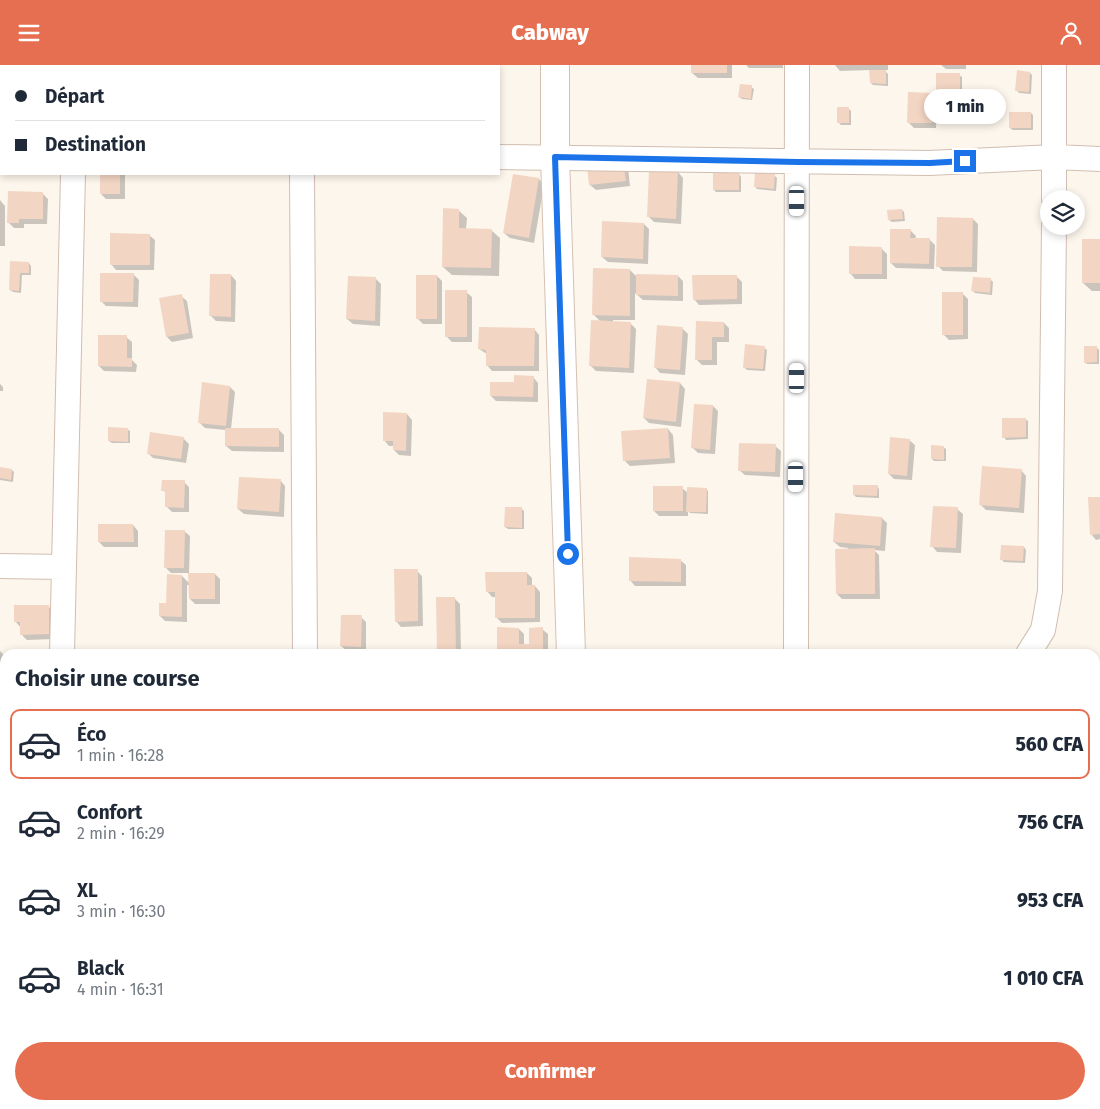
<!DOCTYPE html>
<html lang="fr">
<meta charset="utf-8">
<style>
:root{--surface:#fff;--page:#f2f2f3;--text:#1f2937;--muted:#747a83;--line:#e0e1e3;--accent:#e76f51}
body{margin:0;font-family:"Fira Sans",sans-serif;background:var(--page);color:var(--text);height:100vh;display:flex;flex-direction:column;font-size:19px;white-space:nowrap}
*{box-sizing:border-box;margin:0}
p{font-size:16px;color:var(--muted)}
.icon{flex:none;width:28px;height:28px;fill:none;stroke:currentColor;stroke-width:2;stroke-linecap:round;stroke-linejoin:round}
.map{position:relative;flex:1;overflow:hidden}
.details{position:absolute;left:0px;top:584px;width:1100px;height:461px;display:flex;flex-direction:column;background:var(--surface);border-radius:15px 15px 0 0;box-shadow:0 2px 8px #0003}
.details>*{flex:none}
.banner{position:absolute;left:0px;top:0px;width:500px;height:110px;box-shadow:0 2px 8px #0003;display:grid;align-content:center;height:110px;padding:0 15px;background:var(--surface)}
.controls{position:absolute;left:1040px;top:125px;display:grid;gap:10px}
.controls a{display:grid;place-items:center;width:45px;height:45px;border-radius:50%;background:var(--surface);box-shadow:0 2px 8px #0003;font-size:25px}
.end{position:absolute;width:22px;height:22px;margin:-11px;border:6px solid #1a73e8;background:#fff;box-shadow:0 0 0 2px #fff}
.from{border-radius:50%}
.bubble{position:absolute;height:35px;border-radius:18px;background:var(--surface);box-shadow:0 2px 8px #0003;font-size:16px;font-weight:800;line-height:35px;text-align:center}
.car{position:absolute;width:15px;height:30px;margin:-15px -8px;border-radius:6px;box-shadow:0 0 4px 1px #0007;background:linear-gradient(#fff 24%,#345 0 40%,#fff 0 76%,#345 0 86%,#fff 0)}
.banner b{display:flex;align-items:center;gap:18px;height:48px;font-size:19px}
.banner b+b{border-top:1px solid var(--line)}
.banner i{width:12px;height:12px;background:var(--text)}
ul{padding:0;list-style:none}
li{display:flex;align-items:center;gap:15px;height:70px;margin:0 10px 8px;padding:0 5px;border:2px solid transparent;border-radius:10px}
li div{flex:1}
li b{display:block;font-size:19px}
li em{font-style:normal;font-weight:800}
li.on{border-color:var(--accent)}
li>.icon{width:45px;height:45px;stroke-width:1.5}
h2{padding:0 15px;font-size:22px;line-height:60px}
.cta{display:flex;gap:10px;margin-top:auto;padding:10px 15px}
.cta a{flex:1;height:58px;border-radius:30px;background:var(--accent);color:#fff;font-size:20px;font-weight:800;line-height:58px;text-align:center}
header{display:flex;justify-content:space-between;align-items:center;height:65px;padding:0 15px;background:var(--accent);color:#fff;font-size:22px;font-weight:800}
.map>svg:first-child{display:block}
</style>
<header><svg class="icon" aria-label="menu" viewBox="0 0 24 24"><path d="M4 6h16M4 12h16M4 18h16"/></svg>Cabway<svg class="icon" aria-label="person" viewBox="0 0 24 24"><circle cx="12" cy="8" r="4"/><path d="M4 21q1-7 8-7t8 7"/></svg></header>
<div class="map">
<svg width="1100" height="1044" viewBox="0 0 1100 1044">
<rect width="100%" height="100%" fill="#fdf6ec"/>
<!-- shadow -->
<path fill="#0003" d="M692 0H732V13H698L692 8Z
M746 0H783V3H749Z
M835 0H888V5H884L888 9V21L873 20 871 18V5L840 6Z
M941 0H966V4H946Z
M1030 8 1032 10 1031 29 1019 28 1017 25Z
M959 10 962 12V28H939L937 26Z
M751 22 754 24 752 35 742 34 739 32Z
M931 29 937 34 936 63H914L909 58Z
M0 39H1V60H0Z
M849 44 851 46V60H841L839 58Z
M1031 48 1033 50V65H1013L1010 63Z
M588 102 628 103 630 121 596 125 590 120Z
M678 107 683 113 681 159 654 157 649 152Z
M101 109H125V134H106L101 129Z
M739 109 741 112V127H716L714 125Z
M514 110 539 114 544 120 534 178 510 173 504 168Z
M775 111 777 113 776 126 757 124 755 121Z
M42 128 48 134 47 159H24V163H14L8 157Z
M0 135 5 141V181H0Z
M458 145 467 153 466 164 491 165 500 173 499 211 452 210 443 202Z
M902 145 904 147 905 156 892 157 889 155Z
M973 154 978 159 977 207 943 206 938 201Z
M644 159 649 164 648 199 608 197 602 192Z
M910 165 916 171 915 174H929L935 180 934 204 896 203 891 198Z
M149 170 155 175 154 205H116L111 199Z
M1100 176V226H1092L1083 218Z
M882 184 887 189V214H855L850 208Z
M11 198H29L31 201V210H22L21 228 13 227 10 225Z
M630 205 637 212 678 211 683 216V236L643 235 635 228V255H613V258L631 259 636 264 634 308 596 306 591 301 601 257 594 250Z
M133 209 139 215 138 242 106 241 101 236Z
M231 210 236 216 235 257 216 256 211 251Z
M437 211 442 216V259H423L417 253Z
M736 211 742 217V239L699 240 694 234Z
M376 214 381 219 380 261 353 259 347 254Z
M991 215 993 217 992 230 975 228 972 225Z
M466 227 472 232V277H452L446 271Z
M962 228 968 234V274L949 275 943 269Z
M181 231 187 236 193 273 172 277 167 272Z
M697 257 724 258 729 263V277H717V300H702L696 294Z
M682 263 688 269 685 310 660 308 655 302Z
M534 264 539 270V306H492L487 300V289L479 284Z
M126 272 132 277V295L137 300 136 307 104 306 99 301Z
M764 283 767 285 765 306 747 305 744 302Z
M1097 283 1099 285V299H1087L1085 297Z
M533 312 538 318V337L496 336 491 331 515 319Z
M680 318 685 324 681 362 649 358 644 353Z
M0 319 3 322V326H0Z
M230 322 235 327 231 364 279 365 284 370V387L232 386 226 381V365L205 363 199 357Z
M713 341 718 346 715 389 698 388 693 383Z
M407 349 412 355 411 391 399 390 394 385V381H389L384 375Z
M1025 354 1028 356V374L1006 375 1004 372Z
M127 364 130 366V378H112L109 376Z
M668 364 673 370 675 398 630 401 624 395Z
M183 373 189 379 186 398 153 393 148 388Z
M909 375 915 380 912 415 894 414 889 409Z
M775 381 781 386 780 412 745 410 739 405Z
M943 382 946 384V396H934L932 394Z
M0 403 12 405 14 407 13 417 0 415Z
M1021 405 1026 411 1024 448 986 445 980 439Z
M280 415 285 421 284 452 244 449 238 444Z
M184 417 189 422V447H172L166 441 167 429 163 425Z
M877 421 879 424V433L856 432 854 430Z
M682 423 688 428 706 424 708 426V449L690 448 688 446V451H659L654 446Z
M1100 433V474L1096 475 1091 469Z
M522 444 524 446V464H508L505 462Z
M957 444 963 449 961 488 937 487 932 481Z
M882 453 887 458 885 486 874 485 879 490 880 534H842L837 529 848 483 840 482 834 477Z
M133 460 138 466V482H104L99 477Z
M184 466 190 471 189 509H215L220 514V539H195L190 534V520H187V557L165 556 160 551 182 511 190 519 189 508H171L166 503Z
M1024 482 1026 485 1025 498 1004 497 1001 494Z
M680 495 686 500V521H635L630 515Z
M417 506 422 511 423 561 401 562 396 556Z
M527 508 532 513V521H535L540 527V557L502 558 496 552V532H492L487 526Z
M455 534 460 539 461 589H438Z
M48 541 54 547V574L27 575 21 569V563L15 556Z
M361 552 366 557V587L347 586 341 581Z
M519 564 524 569V580H530L542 564 548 569V589H498Z
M0 586 3 589 4 630H0Z
M0 638H5V680H0Z
M0 810H5V834H0Z
M0 878 1 896H0Z
M169 1040H216L206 1044H170Z
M337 1040H366L359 1044H339Z
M710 1040H741L731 1044H712Z"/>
<!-- building -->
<path fill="#f3d5c3" d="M691 0H727V8H691Z
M869 5H886V19L870 18Z
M1017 5 1030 7 1029 27 1015 26Z
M936 8H960V27L936 26Z
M740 19 752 20 751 34 738 32Z
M908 27 932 28V58H907Z
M837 42H849V58H837Z
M1009 47H1031V63H1009Z
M623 97 626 116 589 120 587 101Z
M649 105 678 106 676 154 647 152Z
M755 107 775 109 774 124 754 122Z
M713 108H739V125H713Z
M100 109H120V129H100Z
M513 109 539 113 529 173 503 168Z
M8 126 43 127V154H19V158H7Z
M443 143 459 144V163L492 164 491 203 442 202Z
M902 144 903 154 888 155 887 145Z
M937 152 973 153 972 202H936Z
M602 156 644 158 643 194 601 192Z
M890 164H911L910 173H930L929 199 890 198Z
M110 168 150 169V200H110Z
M1082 174H1100V218H1082Z
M849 181 882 182V209H849Z
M10 196 29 197V208H20L19 226 9 225Z
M593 203 630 204V251L592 250Z
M100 208H134L133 237H100Z
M210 209H231V252L209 251Z
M636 209 678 210V231L636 230Z
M416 210H437V254H416Z
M692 210H737V234L693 235Z
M348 211 376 212 375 256 346 254Z
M973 212 991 213 990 228 971 226Z
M445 225H467V272H445Z
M942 227H963V270H942Z
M182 229 189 268 166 272 159 233Z
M591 255 631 257 629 303 589 301Z
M696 256 724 257V272H712V295H695Z
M657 260 683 262 680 305 654 303Z
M479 262 535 263 534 301H486V285L478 284Z
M98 270H127V293H132V302L98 301Z
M745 279 765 281 763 304 743 303Z
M1084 281H1097V297L1084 298Z
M514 310 534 311 533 332 490 331V317H514Z
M647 314 680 317 676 357 643 353Z
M202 317 230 321 226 361 198 358Z
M694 339 713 340 710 385 691 383Z
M383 347 407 348 406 386 393 385V376H383Z
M1002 353H1026V372L1002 373Z
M108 362 128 363V377L108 376Z
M225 363H279V382L225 381Z
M668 363 670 393 623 396 621 366Z
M150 367 184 372 181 394 147 389Z
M890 372 910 374 907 411 888 409Z
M739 378 776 379 775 407 738 406Z
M931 380 944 381V395L931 394Z
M982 401 1022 404 1019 443 979 440Z
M0 402 12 404 11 415 0 413Z
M239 412 281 414 279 447 237 444Z
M162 415H185L184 443 165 442V426H161Z
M853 420H878L877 431 853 430Z
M653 421H683V446H653Z
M687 422 707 423 706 447H686Z
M1088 432H1100V469L1090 470Z
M933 441 958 442 956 483 930 482Z
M505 442H522V463L504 462Z
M835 448 882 452 880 481 833 477Z
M98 459H133L134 477H98Z
M165 465H185L184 503H164Z
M1001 480 1024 481 1023 496 1000 495Z
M875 483V529H836L835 484Z
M629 492 681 494V517L629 516Z
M394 504H418V556L395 557Z
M485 507H527V520H535V553H495V527H486Z
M188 508H215V534H189Z
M167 509 182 510V552L159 551V538H166Z
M436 532H455L456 589H437Z
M14 540H49V569L20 570V557H14Z
M341 550H362L361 582 340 581Z
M497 562 519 563V579H529V563L543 562V589H497Z
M0 637H5V675H0Z
M0 809H5V829H0Z
M167 1040H198L189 1044H169Z
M335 1040H352L346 1044H338Z
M609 1040H654L655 1044H611Z
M804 1040H843L844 1044H792Z"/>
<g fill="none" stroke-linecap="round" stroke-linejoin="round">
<defs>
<path id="street" d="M71 0V1
M1054 0V134
M305 1V0
M0 92H1
M499 92 929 98 1055 92 1100 94
M302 109 305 589
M0 501 64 502
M62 589 73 109
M796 589 797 0
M1028 589 1043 565 1050 526 1054 161
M0 704H5
M0 926 5 927
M99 1040 102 1044
M1090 1040 1097 1044
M901 1044 910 1040"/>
<path id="secondary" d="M555 0V92L571 589
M1095 768 1100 765
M500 1044 509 1040
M589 1044V1040"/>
</defs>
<!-- street casing -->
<use href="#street" stroke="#d1beb0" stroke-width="26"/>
<!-- secondary casing -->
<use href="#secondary" stroke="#d6c0b0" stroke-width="30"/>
<!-- street -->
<use href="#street" stroke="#fff" stroke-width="24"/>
<!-- secondary -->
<use href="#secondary" stroke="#fff" stroke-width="28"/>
</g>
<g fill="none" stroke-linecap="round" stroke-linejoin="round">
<!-- route -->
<path stroke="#1a73e8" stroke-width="6" d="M568 489 555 92 798 97 930 98 965 96"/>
</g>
</svg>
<div class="controls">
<a><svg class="icon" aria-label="layers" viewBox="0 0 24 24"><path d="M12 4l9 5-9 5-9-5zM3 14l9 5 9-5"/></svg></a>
</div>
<i class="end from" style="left:568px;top:489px"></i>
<i class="end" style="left:965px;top:96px"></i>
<div class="bubble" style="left:924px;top:24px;width:82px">1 min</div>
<i class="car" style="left:797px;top:136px;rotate:180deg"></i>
<i class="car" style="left:797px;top:313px;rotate:0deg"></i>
<i class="car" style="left:796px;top:412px;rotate:180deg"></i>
<div class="banner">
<b><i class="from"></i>Départ</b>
<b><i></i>Destination</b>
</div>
<section class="details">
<h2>Choisir une course</h2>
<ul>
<li class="on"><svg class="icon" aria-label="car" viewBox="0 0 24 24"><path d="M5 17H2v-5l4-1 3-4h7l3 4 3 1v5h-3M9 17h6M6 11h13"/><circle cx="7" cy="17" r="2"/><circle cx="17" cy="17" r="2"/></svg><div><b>Éco</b><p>1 min · 16:28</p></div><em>560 CFA</em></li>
<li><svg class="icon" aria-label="car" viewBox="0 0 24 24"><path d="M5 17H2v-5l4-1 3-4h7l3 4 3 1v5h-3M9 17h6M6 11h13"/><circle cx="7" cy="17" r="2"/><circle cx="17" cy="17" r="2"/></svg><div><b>Confort</b><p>2 min · 16:29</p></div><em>756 CFA</em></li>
<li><svg class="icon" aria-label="car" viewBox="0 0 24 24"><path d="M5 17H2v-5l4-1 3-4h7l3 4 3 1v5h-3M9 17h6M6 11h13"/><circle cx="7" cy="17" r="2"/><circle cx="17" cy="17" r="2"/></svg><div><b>XL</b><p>3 min · 16:30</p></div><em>953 CFA</em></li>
<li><svg class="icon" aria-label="car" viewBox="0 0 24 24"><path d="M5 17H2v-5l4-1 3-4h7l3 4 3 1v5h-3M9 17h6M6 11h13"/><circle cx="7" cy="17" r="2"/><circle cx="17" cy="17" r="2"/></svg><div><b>Black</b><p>4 min · 16:31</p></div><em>1 010 CFA</em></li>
</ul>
<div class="cta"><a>Confirmer</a></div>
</section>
</div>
